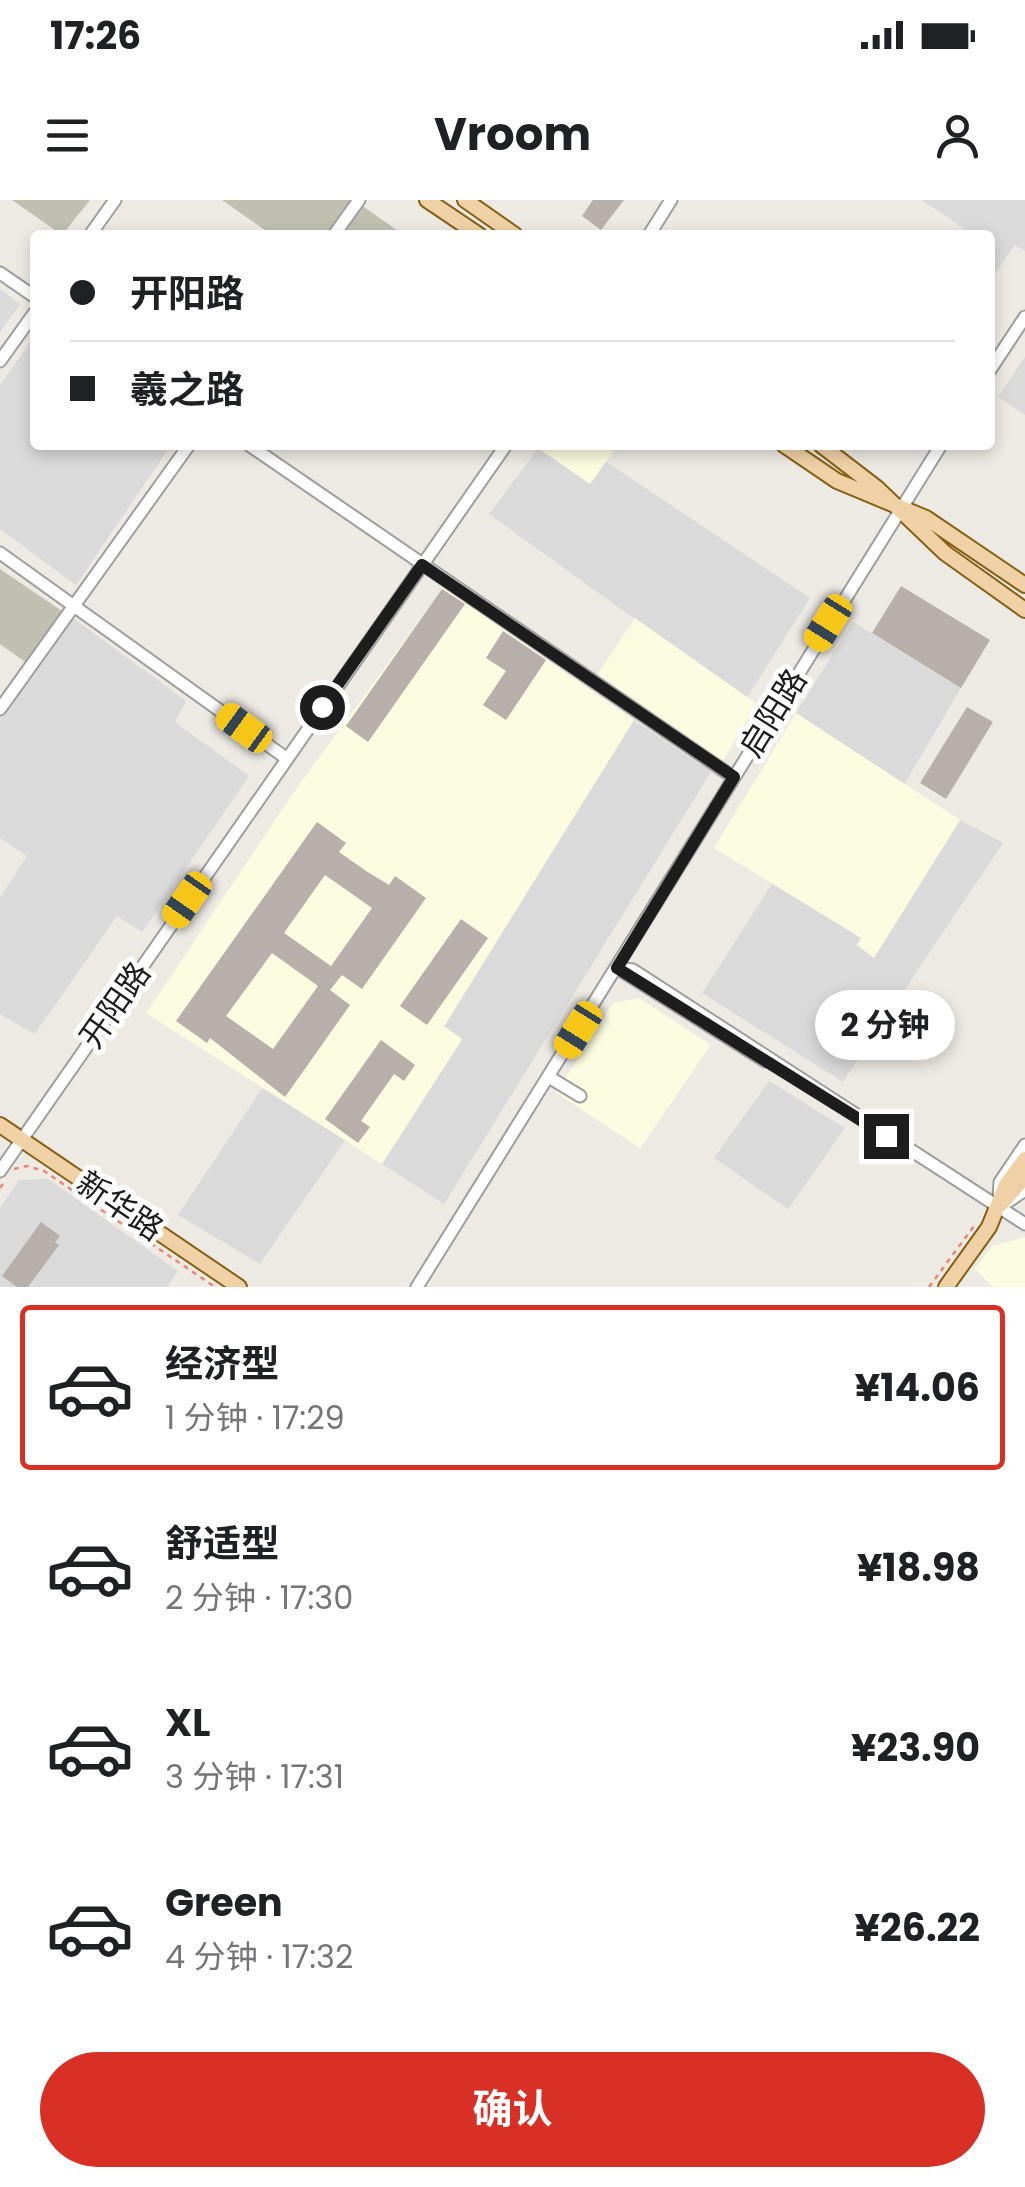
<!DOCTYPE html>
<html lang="zh">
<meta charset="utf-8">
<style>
:root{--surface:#fff;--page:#f6f6f6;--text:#202124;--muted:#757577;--line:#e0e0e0;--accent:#d93025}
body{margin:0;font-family:Poppins,"Noto Sans SC",sans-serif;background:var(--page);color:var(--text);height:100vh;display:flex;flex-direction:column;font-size:38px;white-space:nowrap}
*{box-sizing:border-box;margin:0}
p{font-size:32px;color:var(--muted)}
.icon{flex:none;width:55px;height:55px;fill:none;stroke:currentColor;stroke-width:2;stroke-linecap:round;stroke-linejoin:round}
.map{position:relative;height:1087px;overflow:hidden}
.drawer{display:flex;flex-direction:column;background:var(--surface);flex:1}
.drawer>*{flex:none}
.banner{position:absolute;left:30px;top:30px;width:965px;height:220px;border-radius:10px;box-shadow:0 5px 15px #0003;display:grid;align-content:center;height:220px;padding:0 40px;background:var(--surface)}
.end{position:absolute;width:45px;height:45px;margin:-22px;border:12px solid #1d1d1d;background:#fff;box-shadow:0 0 0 5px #fff}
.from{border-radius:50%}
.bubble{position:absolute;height:70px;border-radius:35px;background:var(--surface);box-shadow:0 5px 15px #0003;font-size:32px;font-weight:700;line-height:70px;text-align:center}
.car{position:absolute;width:30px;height:60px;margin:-30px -15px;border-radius:12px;box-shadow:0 0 8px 2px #0007;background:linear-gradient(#f5c518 24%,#345 0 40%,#f5c518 0 76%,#345 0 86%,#f5c518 0)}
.banner b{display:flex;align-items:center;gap:35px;height:95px;font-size:38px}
.banner b+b{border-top:2px solid var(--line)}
.banner i{width:25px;height:25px;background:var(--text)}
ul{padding:18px 0 0;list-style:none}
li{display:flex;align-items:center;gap:30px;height:165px;margin:0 20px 15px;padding:0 20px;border:5px solid transparent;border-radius:10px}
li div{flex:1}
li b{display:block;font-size:38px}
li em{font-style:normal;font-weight:700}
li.current{border-color:var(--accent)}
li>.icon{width:90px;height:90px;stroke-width:1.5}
.action{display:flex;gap:20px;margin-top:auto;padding:20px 40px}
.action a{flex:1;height:115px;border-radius:60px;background:var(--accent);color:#fff;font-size:40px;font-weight:700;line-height:115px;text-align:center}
.status{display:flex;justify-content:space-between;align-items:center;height:70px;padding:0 50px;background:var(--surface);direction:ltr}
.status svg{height:28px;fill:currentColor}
header{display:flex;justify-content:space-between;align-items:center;height:130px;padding:0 40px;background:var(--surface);font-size:45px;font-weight:700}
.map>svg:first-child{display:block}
</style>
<div class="status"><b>17:26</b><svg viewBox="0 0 49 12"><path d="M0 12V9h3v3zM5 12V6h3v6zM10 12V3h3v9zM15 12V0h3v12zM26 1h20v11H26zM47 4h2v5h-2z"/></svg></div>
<header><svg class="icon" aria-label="menu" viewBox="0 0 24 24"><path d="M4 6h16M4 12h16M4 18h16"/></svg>Vroom<svg class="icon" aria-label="person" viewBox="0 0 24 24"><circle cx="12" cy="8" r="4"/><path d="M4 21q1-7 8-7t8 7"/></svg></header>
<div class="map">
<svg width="1025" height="1087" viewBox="0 0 1025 1087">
<rect width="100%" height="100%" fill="#edeae4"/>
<!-- residential -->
<path fill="#dbdada" d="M922 0H1025V51L1015 45 990 81V35H961L963 28Z
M0 89 20 104 0 132Z
M35 136V245H171L76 385 0 329V185Z
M1025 157V215L998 197Z
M538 248 589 283 605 261 810 398 746 499 489 314Z
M73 418 186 501 175 522 249 576 142 732 117 716 35 834 0 814V697L27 656 0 638V519Z
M853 422 961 488 904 585 796 513Z
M634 520 711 572 444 1004 382 964 462 840 444 827Z
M960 620 1003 643 843 882 702 793 774 681 861 738 874 758Z
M769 881 845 928 788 1009 714 958Z
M262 888 345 940 260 1064 178 1015Z
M48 979 178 1071 167 1087H0V1008L19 980Z"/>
<!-- education -->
<path fill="#fbfbdf" d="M541 245H618L590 284 538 248Z
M443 388 634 520 444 826 462 839 382 964 146 813 291 596Z
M635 418 757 504 721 564 596 477Z
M796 513 960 620 874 758 857 745 861 738 714 648Z
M639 798 711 845 640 948 556 893 613 803Z
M1025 1037V1087H993L975 1069 992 1046Z"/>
<!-- construction -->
<path fill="#c0c0b1" d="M12 0H90L62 35Z
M222 0H354L404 35H272Z
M0 369 62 411 25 462 0 444Z"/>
<!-- building -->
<path fill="#b6afaa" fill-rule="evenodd" d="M593 0H624L601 30 582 16Z
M901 386 990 440 961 488 872 433Z
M442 389 465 404 368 542 346 526Z
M503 431 546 460 506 520 483 505 506 471 486 458Z
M967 507 993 522 946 599 920 583Z
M317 622 346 643 339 652 366 671 389 685 395 676 426 698 362 789 342 775 330 790 350 805 285 897 210 838 207 843 176 821ZM325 675 372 708 331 766 284 733ZM272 753 318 786 273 849 226 816Z
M461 719 488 738 427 825 400 806Z
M381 840 415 865 404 881 394 874 361 921 370 927 358 943 325 919Z
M41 1022 60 1036 55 1042 59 1045 28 1087H17L2 1076Z"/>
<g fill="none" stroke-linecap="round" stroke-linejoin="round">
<defs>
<path id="minor" d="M90 35 115 0
M334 35 359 0
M649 35 671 0
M0 73 35 97
M0 161 35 112
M990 170 1025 117
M249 245 733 577
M0 353 286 558
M0 509 189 245
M617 768 633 770 1025 1024
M617 768 765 861
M552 879 580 896
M0 971 506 245
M999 996 1000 982 1025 945
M1003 1005 1025 990
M417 1087 941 245"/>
<path id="major" d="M427 0 479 35
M465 0 515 35
M784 245 837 281 926 318 1025 385
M821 245 877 288 945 353 1025 410
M0 925 239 1087
M1001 1004 1025 977
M946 1087 989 1027 1006 985 1025 959"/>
</defs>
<!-- minor casing -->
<use href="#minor" stroke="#9e9e9e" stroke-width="15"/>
<!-- major casing -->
<use href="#major" stroke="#856012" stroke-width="18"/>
<!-- path -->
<path stroke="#e9867a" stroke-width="2.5" stroke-dasharray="5 5" stroke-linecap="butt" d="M14 969 27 966 44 971 215 1087
M0 988 6 980
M929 1087 974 1026"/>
<!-- minor -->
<use href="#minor" stroke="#fff" stroke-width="11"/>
<!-- major -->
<use href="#major" stroke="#f0d1a6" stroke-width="14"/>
</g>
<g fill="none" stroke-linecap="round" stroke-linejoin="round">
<!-- route -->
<path stroke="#1d1d1d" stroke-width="12" d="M322 507 422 365 734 577 617 768 886 936"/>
</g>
<g text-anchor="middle" stroke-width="10" stroke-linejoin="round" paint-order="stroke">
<!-- street labels -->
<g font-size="32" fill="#1d1d1d" stroke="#fff">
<text transform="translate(773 513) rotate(-58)" y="11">启阳路</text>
<text transform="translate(115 805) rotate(-55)" y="11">开阳路</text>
<text transform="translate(120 1006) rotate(34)" y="11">新华路</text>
</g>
</g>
</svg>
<i class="end from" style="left:322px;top:507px"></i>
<i class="end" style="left:886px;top:936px"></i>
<div class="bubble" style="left:815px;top:790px;width:140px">2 分钟</div>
<i class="car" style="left:828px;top:423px;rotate:212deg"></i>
<i class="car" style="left:244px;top:528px;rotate:306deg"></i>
<i class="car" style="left:187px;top:700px;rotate:215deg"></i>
<i class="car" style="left:578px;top:830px;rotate:212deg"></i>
<div class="banner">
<b><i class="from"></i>开阳路</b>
<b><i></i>羲之路</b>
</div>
</div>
<section class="drawer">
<ul>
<li class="current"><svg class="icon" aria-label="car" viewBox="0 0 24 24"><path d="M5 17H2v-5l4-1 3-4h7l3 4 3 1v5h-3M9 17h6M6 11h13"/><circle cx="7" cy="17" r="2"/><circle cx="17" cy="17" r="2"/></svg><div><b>经济型</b><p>1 分钟 · 17:29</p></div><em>¥14.06</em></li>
<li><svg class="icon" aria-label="car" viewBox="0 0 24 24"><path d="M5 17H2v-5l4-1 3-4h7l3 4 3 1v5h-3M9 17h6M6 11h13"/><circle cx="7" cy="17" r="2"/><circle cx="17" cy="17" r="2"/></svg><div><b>舒适型</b><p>2 分钟 · 17:30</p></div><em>¥18.98</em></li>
<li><svg class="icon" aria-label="car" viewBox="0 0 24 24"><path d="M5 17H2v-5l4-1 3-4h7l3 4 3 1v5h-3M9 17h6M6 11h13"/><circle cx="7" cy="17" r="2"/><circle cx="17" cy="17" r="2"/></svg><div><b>XL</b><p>3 分钟 · 17:31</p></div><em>¥23.90</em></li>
<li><svg class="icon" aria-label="car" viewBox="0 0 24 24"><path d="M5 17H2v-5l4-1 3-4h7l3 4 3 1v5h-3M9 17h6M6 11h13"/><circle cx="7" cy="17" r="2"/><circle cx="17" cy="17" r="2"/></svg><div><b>Green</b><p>4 分钟 · 17:32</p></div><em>¥26.22</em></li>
</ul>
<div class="action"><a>确认</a></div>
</section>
